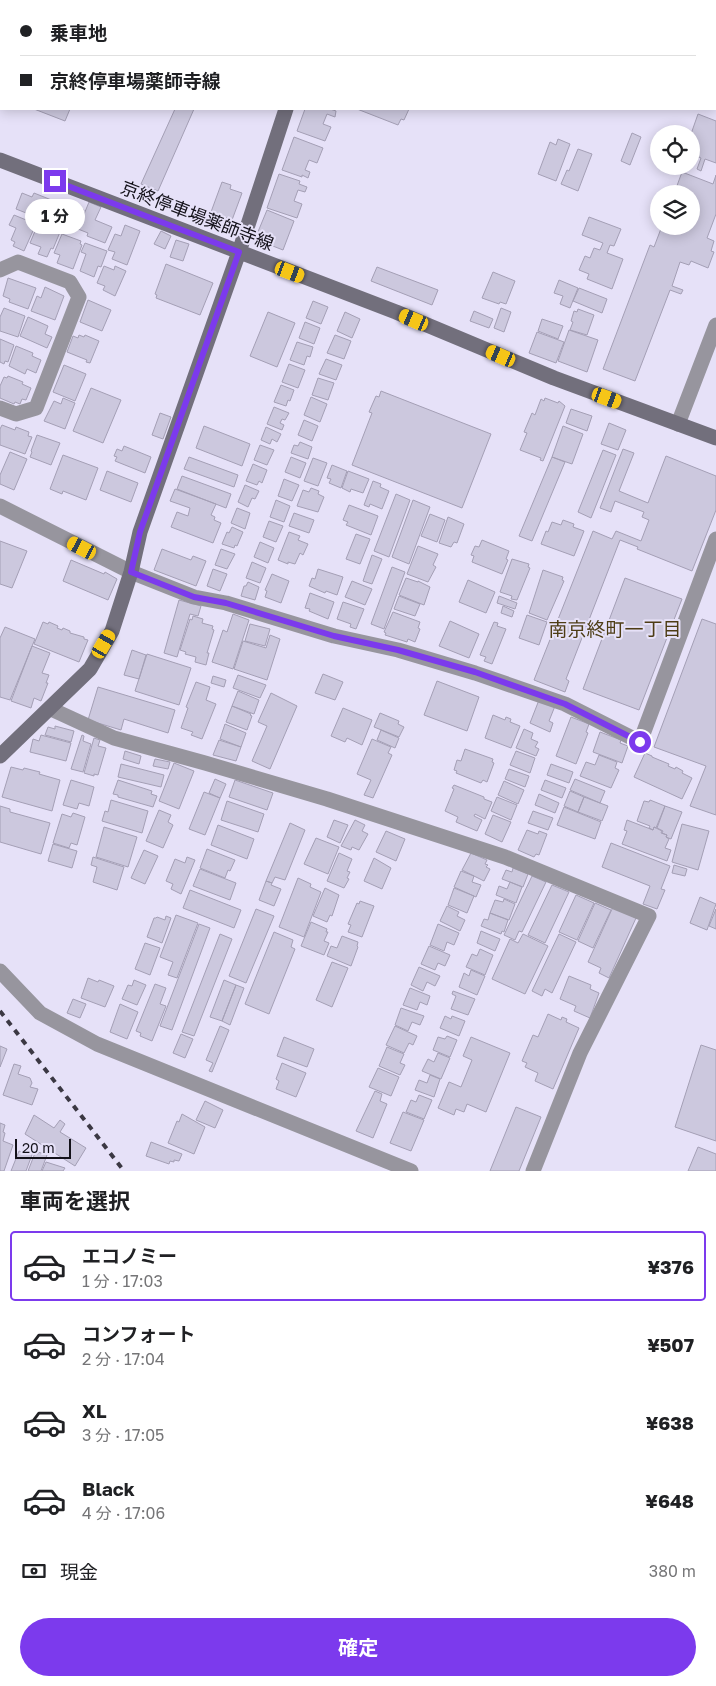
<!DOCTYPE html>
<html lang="ja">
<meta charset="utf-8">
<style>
:root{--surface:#fff;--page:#f2f2f2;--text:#202124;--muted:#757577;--line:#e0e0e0;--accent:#7c3aed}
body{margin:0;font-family:"Golos Text","Noto Sans JP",sans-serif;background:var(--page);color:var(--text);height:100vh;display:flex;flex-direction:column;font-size:19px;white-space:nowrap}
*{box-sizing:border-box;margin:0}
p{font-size:16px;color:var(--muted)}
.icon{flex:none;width:28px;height:28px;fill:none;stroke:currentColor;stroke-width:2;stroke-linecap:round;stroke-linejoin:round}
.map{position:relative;height:1171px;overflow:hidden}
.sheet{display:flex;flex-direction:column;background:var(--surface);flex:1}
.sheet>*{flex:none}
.guide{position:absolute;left:0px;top:0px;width:716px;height:110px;box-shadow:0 2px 12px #0003;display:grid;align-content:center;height:110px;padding:0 20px;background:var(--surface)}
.controls{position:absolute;left:650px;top:125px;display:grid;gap:10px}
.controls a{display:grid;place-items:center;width:50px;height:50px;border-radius:50%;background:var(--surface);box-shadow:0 2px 12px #0003;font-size:25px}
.scale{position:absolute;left:15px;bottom:12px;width:56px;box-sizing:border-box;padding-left:5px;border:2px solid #131119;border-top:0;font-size:14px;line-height:18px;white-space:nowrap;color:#131119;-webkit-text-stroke:4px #e6e1f8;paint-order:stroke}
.end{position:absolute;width:22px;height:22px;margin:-11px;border:6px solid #7c3aed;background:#fff;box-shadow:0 0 0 2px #fff}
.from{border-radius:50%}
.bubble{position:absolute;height:35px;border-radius:18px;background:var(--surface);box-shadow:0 2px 12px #0003;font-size:16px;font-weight:700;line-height:35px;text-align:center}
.car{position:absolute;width:15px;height:30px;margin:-15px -8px;border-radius:6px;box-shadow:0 0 4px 1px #0007;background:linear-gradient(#f5c518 24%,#345 0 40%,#f5c518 0 76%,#345 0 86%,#f5c518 0)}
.guide b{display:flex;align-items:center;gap:18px;height:48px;font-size:19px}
.guide b+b{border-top:1px solid var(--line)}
.guide i{width:12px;height:12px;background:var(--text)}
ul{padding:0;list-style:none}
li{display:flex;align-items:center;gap:15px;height:70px;margin:0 10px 8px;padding:0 10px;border:2px solid transparent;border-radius:5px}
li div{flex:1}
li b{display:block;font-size:19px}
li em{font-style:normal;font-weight:700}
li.current{border-color:var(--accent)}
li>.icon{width:45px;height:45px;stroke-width:1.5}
h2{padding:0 20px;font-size:22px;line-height:60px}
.pay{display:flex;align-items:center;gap:12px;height:55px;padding:0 20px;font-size:19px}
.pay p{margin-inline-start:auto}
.action{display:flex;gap:10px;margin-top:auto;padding:10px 20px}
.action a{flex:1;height:58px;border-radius:30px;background:var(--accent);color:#fff;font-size:20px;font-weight:700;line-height:58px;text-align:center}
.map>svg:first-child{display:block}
</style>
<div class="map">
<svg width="716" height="1171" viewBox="0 0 716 1171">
<rect width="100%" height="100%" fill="#e6e1f8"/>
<!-- building -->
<path fill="#ccc8de" stroke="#a49fb5" d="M20 0H112L19 1Z
M117 0H238V1Z
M34 109H70L65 121Z
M175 109H194L158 191 141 184Z
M305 109H330L336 111 335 117 327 114 323 124 331 127 325 141 297 131Z
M357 109H409L404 120 401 119 398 125Z
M698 114 716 121V163L705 159 701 171 697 169 701 158 692 154 691 156V134Z
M632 133 641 137 630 165 621 161Z
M294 137 323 148 317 163 309 160 305 170 310 172 308 178 302 175V177L282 170Z
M558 139 570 144 556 181 538 174 550 142 556 145Z
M578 149 592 154 578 191 561 184 567 170 569 171Z
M682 172 713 184 716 175V214L707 238 714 241 711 251 714 252 708 268 691 261 689 265 680 262 672 286 683 290 681 294 670 290 635 381 603 369 650 245 654 247 662 226H691V194H674Z
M279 174 300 181 299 184 307 187 305 192 298 190 294 201 302 204 297 218 267 208Z
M222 182 231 185 230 189 242 193 232 220 211 212Z
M22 193 32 197 34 193 54 201 44 220 16 209Z
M89 202 101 207 95 220 112 227 105 243 87 236 88 233 78 229Z
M57 204 70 210 73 205 84 210 75 231 50 221Z
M267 210 294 221 283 250 255 239Z
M14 215 36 224 24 251 13 246 15 242 11 240 16 228 9 225Z
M589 217 621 229 614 246 610 245 607 253 623 259 612 289 587 279 589 274 579 270 585 256 590 258 594 248 600 250 603 243 582 235Z
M38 224 60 232 53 249 51 248 47 257 38 254 41 247 30 243Z
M125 225 140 231 127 265 112 259 115 252 108 250 115 234 121 236Z
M161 231 171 236 165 249 154 244Z
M62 234 81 241 80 244 82 245 73 269 57 263 60 255 54 253Z
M176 240 189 244 183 261 170 257Z
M85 243 107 251 101 267 98 266 94 277 80 271 86 254 81 252Z
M166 264 213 283 200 315 156 298 157 295 155 294Z
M104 266 114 270 115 266 126 271 115 296 103 290 105 286 97 283Z
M377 267 438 290 432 305 371 281Z
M493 272 515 281 506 304 500 302 499 304 482 298Z
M8 278 36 288 28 309 9 302 10 299 3 296Z
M559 280 578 288 570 308 560 304 563 296 554 293Z
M45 287 64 296 55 320 31 311 37 296 41 298Z
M579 288 607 299 602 313 573 301Z
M88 300 111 310 102 331 80 322Z
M313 301 328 307 321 324 306 318Z
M4 308 25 316 18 337 0 331V317Z
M501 308 511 312 504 332 494 328Z
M578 309 594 315 587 335 570 330 573 322 571 321 574 311 577 312Z
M474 311 493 319 489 328 470 321Z
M268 312 295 323 277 367 250 356Z
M345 312 360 319 352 338 337 331Z
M28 317 48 326 45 334 52 337 47 348 20 336Z
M542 319 563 326 558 339 538 331Z
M305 322 320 328 314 344 299 338Z
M569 330 598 340 587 372 558 361Z
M537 332 564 342 556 363 529 353Z
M79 335 84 337 85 335 99 341 90 363 86 362 87 360 67 352 73 336 78 338Z
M335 335 351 341 344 359 327 353Z
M0 339 14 345 8 362 5 361 4 364 0 362Z
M297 342 313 347 310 357 307 356 304 365 290 360Z
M16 346 33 353 32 356 41 360 36 373 27 369 25 374 9 366Z
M326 359 342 365 336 380 319 374Z
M289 364 305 370 298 388 282 382Z
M64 365 86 374 75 401 53 392Z
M8 376 23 382 22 384 31 388 26 400 22 399 20 404 15 402 14 404 0 398V386L4 377 7 378Z
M318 378 334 383 328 400 312 395Z
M281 385 294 390 290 401 288 400 286 406 274 402Z
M91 388 121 400 103 443 73 431Z
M381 391 491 434 462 508 352 465 372 413 369 412 376 396 379 397Z
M311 397 327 404 320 422 304 415Z
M63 398 75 403 65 429 44 421 54 401 61 404Z
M545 398 558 403 559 401 565 406 543 461 540 460 541 458 520 450 527 433 524 432 532 413 535 415 541 399 544 401Z
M274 407 289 413 285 420 282 419 280 423 284 425 282 430 267 424Z
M571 409 592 416 587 431 566 423Z
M160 413 171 417 163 439 152 435Z
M304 420 318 426 312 441 298 435Z
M609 423 626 430 618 450 601 444Z
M2 425 15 430 16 427 29 432 28 436 32 437 25 454 0 445V429Z
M204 426 250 444 242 466 196 448Z
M563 426 583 434 572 464 552 457Z
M266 427 281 434 277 442 272 439 270 444 261 440Z
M37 435 60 443 51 465 30 457 32 452 31 451Z
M300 442 312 447 308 459 291 453 294 445 298 446Z
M260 445 274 450 267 465 254 460Z
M124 446 151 457 145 473 115 461 117 457 114 456 117 449 122 451Z
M623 449 634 453 619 491 648 503 666 456 716 476V510L692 571 637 549 638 547 620 540 566 679 569 681 565 692 534 680 593 531 612 539 616 531 641 541 649 520 642 517 644 512 615 501 611 512 600 508Z
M603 450 616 455 591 518 578 512Z
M10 452 27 459 14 490 0 484V475Z
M63 455 98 468 86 500 63 491 62 494 50 489Z
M189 457 238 475 234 487 184 469Z
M291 457 306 463 300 478 285 472Z
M552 457 565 462 532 541 519 536Z
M313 458 327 463 318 486 304 481Z
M253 464 267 470 262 483 259 481 257 485 246 481Z
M332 465 347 471 341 488 329 483 331 479 327 478Z
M107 471 138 483 131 502 100 490Z
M348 471 369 479 363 493 351 489 350 492 342 488Z
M182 476 231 494 226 508 177 489Z
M284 479 299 485 292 501 278 496Z
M373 481 381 484 380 487 389 491 382 509 370 504 369 507 364 505Z
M245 485 259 491 255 499 252 498 248 507 238 502Z
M311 488 319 491 318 494 324 497 318 512 297 506 303 490 309 492Z
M175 489 216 504 211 515 215 517 214 520 221 523 213 543 171 527 177 512 188 516 190 508 170 501Z
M396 494 410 500 389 557 374 551Z
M276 500 290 506 284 522 270 517Z
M413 500 430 507 409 564 392 557Z
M349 505 378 516 371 535 346 525 348 522 343 520Z
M237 508 250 513 245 529 231 523Z
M294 513 314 520 309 533 289 526Z
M430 514 445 520 437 542 421 536Z
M448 517 464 524 457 543 454 542 451 547 439 543Z
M563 520 574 524 573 527 584 531 574 556 541 544 546 531 548 532 552 522 561 525Z
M269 521 283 526 276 542 263 537Z
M232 527 243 532 237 546 235 545 234 548 222 544 227 532 229 533Z
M289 532 300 536 298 540 308 544 303 555 300 553 295 564 288 562V564L278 560Z
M356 534 370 539 360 564 346 559Z
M482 540 509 551 506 559 508 560 502 574 472 562 474 556 471 555 475 546 479 547Z
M0 541 27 551 12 588 0 584Z
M260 542 274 548 268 563 254 557Z
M418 546 438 554 433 565 436 567 428 582 407 574Z
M162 549 191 560 193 556 206 561 196 586 154 570Z
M221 549 235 554 227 569 215 565Z
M372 555 382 559 372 584 363 581Z
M512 559 529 564 528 567 530 568 517 600 511 599 512 596 500 592Z
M71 560 104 574 105 572 117 579 108 600 63 581Z
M252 562 266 568 260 583 246 578Z
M392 567 405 572 384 629 371 624Z
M213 569 227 574 220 591 207 586Z
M318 569 343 577 337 595 326 591 325 593 309 586 312 578 315 579Z
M543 570 563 577 562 580 564 581 547 620 529 613Z
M272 574 289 581 281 603 265 597 267 591 265 590Z
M406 578 418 582V581L430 587 424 605 399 595Z
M625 578 682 599 639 710 583 689Z
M468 580 495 592 486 613 459 602Z
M352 581 372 589 365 605 345 597Z
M248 582 259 587 255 600 241 596 244 586H246Z
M310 593 334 602 328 619 309 611 310 609 305 608Z
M399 596 420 604 415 616 394 609Z
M499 596 517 603 515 609 497 603Z
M179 600 201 606 198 616 190 614 177 657 164 653Z
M343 602 364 609 356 629 350 627 351 624 337 619Z
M503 606 514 611 512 617 501 613Z
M393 612 420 622 418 628 420 629 415 642 408 639 407 642 385 635 386 633 384 632Z
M233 614 249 620 233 669 212 662 223 630 227 632Z
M527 615 547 622 539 645 519 638Z
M193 616 203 619 202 623 213 626 212 629 214 630 207 653H209L206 665 195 662 196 657 185 654 186 652 180 650 190 619 192 620Z
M702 619 716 624V815L690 806 706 766 654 747Z
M450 621 479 634 469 658 439 646Z
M43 622 48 624 49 622 58 626 57 628 62 630 63 628 70 631V633L84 637V639L88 640 79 662 34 644Z
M494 622 498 623 497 626 506 629 492 664 484 661 486 657 480 655Z
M250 624 270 629 265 646 245 641Z
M5 627 35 639 10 700 0 697V638Z
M270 635 280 639 267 680 234 669 243 641 266 648Z
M32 646 50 653 42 673 49 675 46 683H48L41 701 34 698 31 708 11 701Z
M132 650 146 655 139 679 124 675Z
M147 654 191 668 179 705 135 691Z
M323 674 343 682 335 700 315 693Z
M238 675 266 685 260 698 233 688Z
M213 676 226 680 224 687 211 683Z
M437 681 479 697 467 731 424 715Z
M196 682 210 687 206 700 216 704 202 739 191 735 193 732 181 728 188 708 186 707Z
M98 687 175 710 168 733 124 719 121 730 88 720Z
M238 691 259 700 254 714 232 706Z
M271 693 297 706 270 769 252 761 267 726 258 722Z
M539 700 555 706 549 721 553 723 550 732 530 723Z
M232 706 251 714 250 715 252 716 247 730 226 722Z
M343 708 372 720 362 745 347 738 345 742 331 736Z
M380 713 399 721 398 724 404 727 399 737 374 727Z
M493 715 505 720 506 717 511 719 510 722 520 726 511 748 485 738Z
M571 717 589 724 586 732 588 733 576 764 556 756Z
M225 724 246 733 241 747 220 739Z
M55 726 74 731 71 742 45 735 48 727 55 729Z
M524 729 533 733 531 739 538 742 535 747 539 749 536 756 516 748Z
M381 730 399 738 395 748 377 740Z
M600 732 621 740 620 743 628 746 622 763 593 752Z
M41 735 71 743 66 761 30 752 33 739 39 741Z
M82 735 84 736 83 741 91 744 83 772 71 769Z
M94 738 100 740 98 746 106 748 98 775 94 774V776L84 773Z
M372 739 391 747 388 753 392 755 373 798 364 795 371 780 357 774Z
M219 740 241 747 236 761 213 755Z
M465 749 493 759 492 762 494 763 487 782 483 780 481 783 456 773 457 771 454 770 457 760 461 761Z
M125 751 141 756 139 764 123 759Z
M516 751 535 758 530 773 510 765Z
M645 753 652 756V757L669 764 668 766 675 769 676 767 683 771 682 773 692 778 682 799 634 777Z
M599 755 617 762 615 768 619 770 611 788 580 776 586 762 595 765Z
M155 759 170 762 168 769 153 766Z
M174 763 194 771 179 809 159 801Z
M121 764 164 775 161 787 118 777Z
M551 764 573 772 569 783 547 775Z
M11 767 23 770 24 768 40 772 39 774 60 780 52 811 2 797Z
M509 769 529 776 525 787 505 779Z
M215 779 226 784 220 798 209 793Z
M575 779 605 791 600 803 570 790Z
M71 780 94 787 89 806 79 803 77 809 63 805Z
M118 780 152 791 151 794 157 796 153 807 118 797V795L113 794Z
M235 780 273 793 267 810 229 797Z
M545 780 566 788 562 798 541 790Z
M504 781 524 790 518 804 498 795Z
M454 785 484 797V799L492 802 485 819 475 814 474 816 482 820 477 831 456 822 458 817 445 811 454 789 452 788Z
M570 791 584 797 578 812 564 806Z
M204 792 220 798 205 835 189 829Z
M539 794 559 803 555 813 535 805Z
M497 797 517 805 511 820 491 811Z
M584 797 608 806 602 821 578 812Z
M111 800 148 811 142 833 102 821 105 811 108 812Z
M650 800 665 806 656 828 654 827 653 830 649 828 650 826 637 821 644 801 649 802Z
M227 801 264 814 258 832 221 820Z
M0 806 10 809V812L50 823 41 854 0 842Z
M665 806 682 812 671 839 666 837 667 835 662 833 663 831 657 828Z
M564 807 601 822 595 839 557 825Z
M159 810 171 815 168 822 173 825 163 848 146 841Z
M533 811 553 818 548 830 528 823Z
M73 813 85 817 77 845 71 843 69 848 53 843 62 814 71 817Z
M493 815 511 822 502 842 485 834Z
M334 820 348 825 340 843 327 837Z
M355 820 365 825 362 831 368 834 359 850 352 847 351 850 341 846Z
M627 820 653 830 654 827 662 831 661 833 667 835 666 837 669 839 665 848 671 850 667 861 622 844 627 831 624 830Z
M290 823 305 830 285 880 275 877 272 883 266 881Z
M682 824 709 831 698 870 672 862Z
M218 825 254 839 247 859 211 845Z
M104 827 137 837 128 867 96 857Z
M527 830 538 834 539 831 547 834 539 855 536 854 534 857 518 850Z
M386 831 405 839 396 861 376 852Z
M316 838 339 847 328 874 304 864Z
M611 843 670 866 661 889 665 890 657 909 643 904 650 886 602 867Z
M53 844 77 851 72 868 48 861Z
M207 849 235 860 230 871 228 870 225 878 200 868Z
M144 850 158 856 145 884 131 878Z
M339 853 352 859 347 871 350 872 347 878 349 879 344 888 327 881Z
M471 853 487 860 485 864 488 865 486 867 490 869 484 881 462 870Z
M93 857 124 867 117 890 93 882 97 867 91 865Z
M187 857 195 860 181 894 171 889 173 884 166 881 175 859 185 863Z
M374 858 391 868 382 889 364 881Z
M674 865 687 869 685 876 672 873Z
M513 868 528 874 523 887 502 879 506 870 512 872Z
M200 869 236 883 230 900 193 886Z
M461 871 474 876 472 882 481 885 476 897 454 887Z
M532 876 546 882 522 932 519 931 515 940 504 935Z
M298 878 311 884 310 887 321 892 304 937 279 927Z
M266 881 272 883 271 885 281 889 274 906 259 900Z
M510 882 522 887 516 903 496 895 499 886 507 889Z
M552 885 569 892 545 943 528 935Z
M325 888 339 895 332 916 330 915 327 922 313 916Z
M454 888 474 896 467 913 448 905Z
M190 890 241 910 234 928 183 908Z
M576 895 594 903 577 940 559 932Z
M700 897 716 904 707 930 690 923Z
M504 899 515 904 509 920 490 913 495 900 503 902Z
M360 901 374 906 362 937 348 932 351 925 348 924 357 903 359 904Z
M595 903 611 910 593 948 578 941Z
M447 906 459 912 457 916 465 920 460 931 440 921Z
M613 907 636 918 609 978 599 973 601 968 588 962Z
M256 909 274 916 246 983 229 976Z
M716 909V929L709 926Z
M490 913 508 920 504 932 502 931 501 934 481 926 484 919 488 920Z
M176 915 198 923 177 978 168 975 173 962 160 957Z
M166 916 171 918 162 943 147 937 154 918H156L157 917 165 920Z
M311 922 327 929 326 932H328L324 941 329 943 324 955 301 946Z
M199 924 210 928 172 1030 160 1026Z
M438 924 459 933 454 945 447 942 444 951 430 945Z
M481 931 500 939 495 951 477 943Z
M274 932 293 940 291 947 295 949 269 1014 245 1004Z
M220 934 232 939 194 1036 182 1032Z
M523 934 548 946 525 994 492 979 510 939 518 943Z
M559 934 576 942 552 993 545 989 542 996 532 991Z
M342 936 358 942 357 946 358 947 351 966 327 956 331 946 337 948Z
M145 943 160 948 150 975 135 969Z
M429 946 450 955 445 966 438 963 435 970 421 964Z
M480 949 493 955 485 975 466 967 472 954 477 956Z
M332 962 348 968 332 1007 316 1000Z
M419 967 440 976 435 986 427 982 423 991 411 985Z
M471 970 485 976 477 995 459 987 464 973 469 976Z
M569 976 591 985 590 989 599 993 590 1018 574 1011 576 1006 560 999Z
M88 978 98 982 99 980 114 986 105 1007 81 998Z
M134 980 146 985 137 1005 122 999 128 985 132 986Z
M224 980 236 985 222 1021 210 1017Z
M155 984 166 988 160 1004 166 1006 152 1041 140 1036 141 1033 136 1031Z
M236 985 244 988 230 1025 222 1021Z
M410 988 430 996 427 1005 420 1002 417 1010 403 1005Z
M453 991 475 999 468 1015 451 1009 456 996 452 994Z
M73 999 86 1004 80 1018 67 1013Z
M120 1004 138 1012 127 1039 110 1032Z
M401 1008 424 1016 420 1025 412 1022 408 1031 395 1025Z
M548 1014 561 1020 562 1017 567 1019 566 1022 579 1028 553 1089 535 1081 538 1073 525 1067 527 1063 522 1061 533 1035 538 1037Z
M445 1016 451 1019 452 1016 465 1021 459 1036 440 1028Z
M220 1026 229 1030 212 1072 209 1071 213 1063 206 1060Z
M395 1026 417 1036 413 1045 409 1043 404 1053 386 1045Z
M181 1034 193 1039 185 1058 173 1053Z
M447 1036 457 1040 450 1057 433 1050 438 1037 445 1039Z
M284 1037 314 1049 307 1067 277 1056Z
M471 1037 510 1053 486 1112 467 1104 464 1112 456 1109 454 1115 438 1108 449 1082 461 1087 472 1060 463 1056Z
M701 1045 716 1050V1141L675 1127Z
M0 1046 7 1049 0 1067Z
M387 1047 404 1054 400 1063 405 1065 400 1075 379 1066Z
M438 1053 450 1058 441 1079 422 1071 428 1059 434 1062Z
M282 1063 306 1073 296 1097 276 1089 279 1081 276 1079Z
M14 1064 21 1066 18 1074 30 1078 32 1083 30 1087 38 1089 32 1105 3 1095Z
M378 1068 399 1077 391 1096 369 1087Z
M430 1075 440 1079 434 1097 415 1090 419 1080 427 1083Z
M375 1091 382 1094 380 1101 387 1104 373 1138 356 1131Z
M419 1095 432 1100 424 1119 406 1112 411 1100 416 1102Z
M205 1101 223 1110 215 1128 196 1120Z
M516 1107 541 1117 519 1171H490Z
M403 1112 424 1120 411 1151 390 1143Z
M182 1114 205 1127 194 1154 168 1143 177 1121 179 1122Z
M34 1115 54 1128 60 1120 65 1124 60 1132 86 1148 75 1166 25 1134Z
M0 1123 5 1125 3 1132 5 1133 3 1141 13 1145 4 1171H0Z
M151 1142 182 1154 179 1161 174 1160V1162L170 1161 169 1164 146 1156Z
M698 1147 716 1154V1171H688Z
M24 1148 33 1152 26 1171H11L19 1151 22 1152Z
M38 1152 47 1155 41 1171H28L35 1153 38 1154Z
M46 1162 65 1168 63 1171H42Z"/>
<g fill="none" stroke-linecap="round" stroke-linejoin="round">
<!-- street -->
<path stroke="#97959e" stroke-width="15" d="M0 1V0
M0 270 18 262 70 282 79 297 36 408 16 414 0 408
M678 424 716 325
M0 506 131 572 194 597 226 603 334 636 398 650 475 673 565 704 640 742 716 539
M51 709 114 738 205 763 327 799 505 857 649 916 580 1053 533 1171
M0 971 40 1013 97 1044 411 1171"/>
<!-- secondary -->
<path stroke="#726f7c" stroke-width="15" d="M325 1V0
M0 160 396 312 554 378 716 438
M0 756 90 669 112 631 131 572 140 532 239 252 286 109"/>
<!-- rail -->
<path stroke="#3b3843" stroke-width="4" stroke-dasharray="6 6" stroke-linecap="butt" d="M0 1011 124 1171"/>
</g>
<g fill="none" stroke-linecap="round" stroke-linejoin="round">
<!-- route -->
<path stroke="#7c3aed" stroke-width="6" d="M55 181 239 252 140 532 131 572 194 597 226 603 334 636 398 650 475 672 565 704 640 742"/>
</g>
<g text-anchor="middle" stroke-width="4" stroke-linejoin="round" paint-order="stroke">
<!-- street labels -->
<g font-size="18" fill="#131119" stroke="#e6e1f8">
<text transform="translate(197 216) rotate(21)" y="6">京終停車場薬師寺線</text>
</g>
<!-- neighbourhood labels -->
<g font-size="19" fill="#4d3c15" stroke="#e6e1f8">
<text x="615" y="636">南京終町一丁目</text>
</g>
</g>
</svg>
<div class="controls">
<a><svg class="icon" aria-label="locate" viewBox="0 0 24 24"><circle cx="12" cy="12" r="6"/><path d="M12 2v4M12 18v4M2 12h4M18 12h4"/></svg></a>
<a><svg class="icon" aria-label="layers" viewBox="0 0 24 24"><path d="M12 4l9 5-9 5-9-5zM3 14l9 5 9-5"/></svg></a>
</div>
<div class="scale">20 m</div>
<i class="end from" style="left:640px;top:742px"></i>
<i class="end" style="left:55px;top:181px"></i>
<div class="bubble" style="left:25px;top:199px;width:60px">1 分</div>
<i class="car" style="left:290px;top:272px;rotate:111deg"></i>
<i class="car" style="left:414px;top:320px;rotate:293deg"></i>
<i class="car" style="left:501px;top:356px;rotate:293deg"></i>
<i class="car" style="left:607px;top:398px;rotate:110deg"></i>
<i class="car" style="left:82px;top:548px;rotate:297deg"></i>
<i class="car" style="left:104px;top:644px;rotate:30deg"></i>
<div class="guide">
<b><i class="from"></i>乗車地</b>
<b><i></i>京終停車場薬師寺線</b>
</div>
</div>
<section class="sheet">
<h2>車両を選択</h2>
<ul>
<li class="current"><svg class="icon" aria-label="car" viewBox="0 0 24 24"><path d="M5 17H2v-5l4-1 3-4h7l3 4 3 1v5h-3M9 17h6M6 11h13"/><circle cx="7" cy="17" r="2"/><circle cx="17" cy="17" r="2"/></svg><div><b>エコノミー</b><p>1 分 · 17:03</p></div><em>¥376</em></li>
<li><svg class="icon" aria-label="car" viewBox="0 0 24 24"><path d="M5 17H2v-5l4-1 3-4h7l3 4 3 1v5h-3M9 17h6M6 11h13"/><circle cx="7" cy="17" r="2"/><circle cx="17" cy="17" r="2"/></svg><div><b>コンフォート</b><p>2 分 · 17:04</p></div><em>¥507</em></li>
<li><svg class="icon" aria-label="car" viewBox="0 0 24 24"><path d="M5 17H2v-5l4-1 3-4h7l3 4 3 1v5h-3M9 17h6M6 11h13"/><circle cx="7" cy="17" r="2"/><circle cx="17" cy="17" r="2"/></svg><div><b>XL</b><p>3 分 · 17:05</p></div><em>¥638</em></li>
<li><svg class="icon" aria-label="car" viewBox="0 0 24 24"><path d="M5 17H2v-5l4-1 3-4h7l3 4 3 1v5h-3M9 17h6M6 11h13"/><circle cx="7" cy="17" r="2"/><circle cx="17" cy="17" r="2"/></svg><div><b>Black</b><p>4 分 · 17:06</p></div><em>¥648</em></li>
</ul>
<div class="pay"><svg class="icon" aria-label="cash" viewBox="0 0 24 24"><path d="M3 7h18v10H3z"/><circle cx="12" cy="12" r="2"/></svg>現金<p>380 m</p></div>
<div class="action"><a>確定</a></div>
</section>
